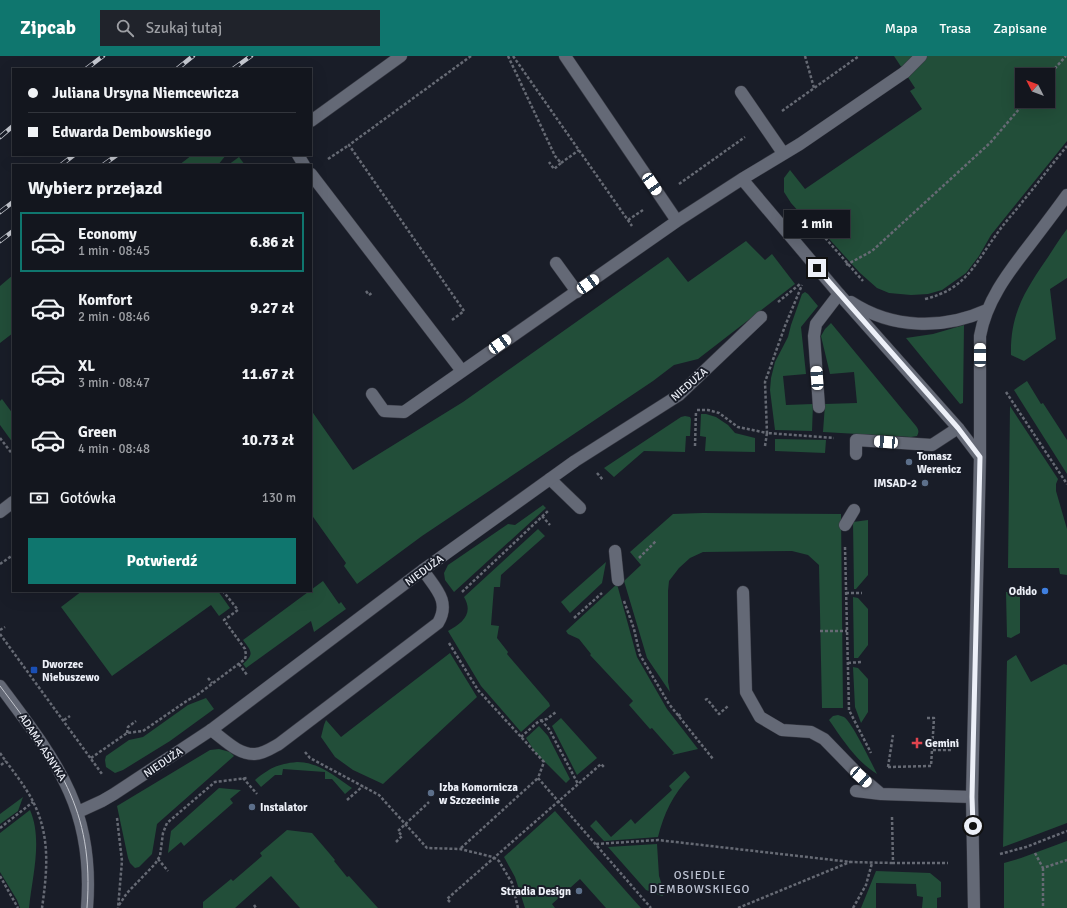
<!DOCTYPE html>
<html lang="pl">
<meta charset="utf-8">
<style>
:root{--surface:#13161e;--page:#20232b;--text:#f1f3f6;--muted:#9d9fa4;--line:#32353c;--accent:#0f766e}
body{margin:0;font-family:Signika,sans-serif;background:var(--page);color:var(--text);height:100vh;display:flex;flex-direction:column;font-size:15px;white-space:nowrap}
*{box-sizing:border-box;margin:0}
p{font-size:13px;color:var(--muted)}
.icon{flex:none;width:22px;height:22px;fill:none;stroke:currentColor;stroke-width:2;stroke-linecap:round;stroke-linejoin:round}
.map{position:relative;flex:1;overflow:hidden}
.details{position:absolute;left:12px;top:108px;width:300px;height:428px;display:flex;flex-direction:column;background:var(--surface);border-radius:0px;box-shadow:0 4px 16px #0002,0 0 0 1px var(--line)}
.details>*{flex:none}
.hud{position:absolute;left:12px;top:12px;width:300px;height:88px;border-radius:0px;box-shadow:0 4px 16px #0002,0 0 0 1px var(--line);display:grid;align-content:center;height:88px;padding:0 16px;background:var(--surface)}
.needle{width:26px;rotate:312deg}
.controls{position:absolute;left:1015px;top:12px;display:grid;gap:8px}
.controls a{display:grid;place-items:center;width:40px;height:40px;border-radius:0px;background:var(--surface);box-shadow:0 4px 16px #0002,0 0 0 1px var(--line);font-size:20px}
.end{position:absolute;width:18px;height:18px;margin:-9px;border:5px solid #edf0f8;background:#111;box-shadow:0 0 0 2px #111}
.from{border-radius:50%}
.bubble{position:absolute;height:28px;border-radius:0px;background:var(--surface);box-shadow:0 4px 16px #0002,0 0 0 1px var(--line);font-size:13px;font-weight:700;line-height:28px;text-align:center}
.car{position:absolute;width:12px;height:24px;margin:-12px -6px;border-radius:5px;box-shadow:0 0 3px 1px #0007;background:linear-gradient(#fff 24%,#345 0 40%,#fff 0 76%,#345 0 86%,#fff 0)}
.hud b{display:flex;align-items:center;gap:14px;height:38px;font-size:15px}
.hud b+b{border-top:1px solid var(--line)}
.hud i{width:10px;height:10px;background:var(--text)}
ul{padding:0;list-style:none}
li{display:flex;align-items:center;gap:12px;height:60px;margin:0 8px 6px;padding:0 8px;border:2px solid transparent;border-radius:0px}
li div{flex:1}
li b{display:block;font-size:15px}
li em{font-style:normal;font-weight:700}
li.on{border-color:var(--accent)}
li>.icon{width:36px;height:36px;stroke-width:1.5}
h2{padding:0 16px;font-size:18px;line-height:48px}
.pay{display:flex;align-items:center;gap:10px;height:44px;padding:0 16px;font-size:15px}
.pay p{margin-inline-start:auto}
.cta{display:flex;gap:8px;margin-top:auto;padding:8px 16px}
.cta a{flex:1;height:46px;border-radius:0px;background:var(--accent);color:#fff;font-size:16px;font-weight:700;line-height:46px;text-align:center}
header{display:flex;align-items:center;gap:24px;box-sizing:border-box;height:56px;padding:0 20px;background:var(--accent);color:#fff}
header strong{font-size:19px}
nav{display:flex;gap:22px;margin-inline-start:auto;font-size:14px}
.search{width:280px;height:36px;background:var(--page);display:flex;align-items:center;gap:10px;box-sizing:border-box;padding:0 14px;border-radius:0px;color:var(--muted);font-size:15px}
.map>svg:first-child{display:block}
</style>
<header>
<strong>Zipcab</strong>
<div class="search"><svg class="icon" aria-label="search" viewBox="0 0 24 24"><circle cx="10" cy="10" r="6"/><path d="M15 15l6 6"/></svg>Szukaj tutaj</div>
<nav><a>Mapa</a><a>Trasa</a><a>Zapisane</a></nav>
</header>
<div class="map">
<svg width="1067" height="852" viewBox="0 0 1067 852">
<rect width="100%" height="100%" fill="#191d28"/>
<!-- green -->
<path fill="#224e39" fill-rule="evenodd" d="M894 0H1067V85L991 179 979 200 966 217 942 234 928 238 911 239 889 237 877 232 860 217 812 164 809 167 791 147 784 136V122L790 114 805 133 922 53 910 35 915 32ZM1022 19H1048V45H1022Z
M192 99H226L218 109H179Z
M239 101 245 109H228Z
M1067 173V222L1050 233 1056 283 1024 305 1011 299C1010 259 1024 236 1046 204 1053 194 1059 183 1067 173Z
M746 185 765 204 772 198 795 228 698 303 674 309 653 325 422 480 357 528 344 510 346 507 311 458V354L353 414 463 346 668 201 688 226Z
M13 219V277L0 287V230Z
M805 236 808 238 818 250 801 271 806 318 783 320 786 349 813 348 812 375 775 374 770 334 771 322 775 306 788 281 791 269 802 238Z
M831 267 916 370C919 374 919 376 917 380L911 381 823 376 825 348 857 347 854 316 830 318 821 280 825 273Z
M964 269 963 347 960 348 906 282 933 278Z
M1027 325 1041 348 1043 347 1067 384V418L1014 334Z
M2 343 13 358V387L0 369V345Z
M1010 350 1058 423 1056 428V435L1067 473V519L1060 518 1059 512H1008Z
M701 358H706L716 361 728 369 735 377 755 382V396L705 395 706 381 700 380Z
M685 360 690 361 691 363 690 380H686L685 396 644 395 614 421 604 412 681 361Z
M775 383 826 384 825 397 775 395Z
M543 449 546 452 454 536 445 524 444 517 448 509 508 468 515 469Z
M703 457 841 458 843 652H822L819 509 808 499 792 495 703 496 690 502 679 512 669 525 668 535V626L670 636 647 602 624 525 641 509 630 496 673 458Z
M868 464V519L856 533H854L853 466Z
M538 473 545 480 501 519 500 531H494L491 569 499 570 497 582 508 596 507 598 549 647 550 650 521 676 481 630 448 575C462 567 474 558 464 541Z
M606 506 602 527 570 557 561 546Z
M323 525 339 548 341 546 346 553 314 576 311 565 246 612 243 608C255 598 251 595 243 584Z
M617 528 637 601 667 653 698 693 672 699 674 697 652 672 650 673 629 649 633 645 590 599 591 598 579 583 568 578 566 575Z
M82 535H218L230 552 219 560 211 549 112 620 61 551Z
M1006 536H1020V577L1011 582 1007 581Z
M853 541 858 542 868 553V589L858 602H854Z
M450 597 477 641 383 728 353 714 335 701 321 681 324 669 326 664 341 681Z
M1016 599 1031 626 1064 608 1067 609V767L1003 791 1007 605Z
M853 611 858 612 868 623V656L861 667 855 651Z
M206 642 214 653 170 685 123 714 115 717 106 711 105 704 106 700 129 684 143 681 188 649Z
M838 659C840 660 842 660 844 661 852 666 872 708 877 718 856 705 843 684 829 664L833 660Z
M561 662 597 702 577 719 552 670Z
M539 670 548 680 570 723 566 727 535 696 526 682Z
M219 693 230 696 234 700 157 768 152 798 139 811 135 812 130 807 128 802 117 750 210 694Z
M297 706C318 706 335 720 352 732L345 738 332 723H325V716L283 713 282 719H275L261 731 255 724C270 712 277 708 297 706Z
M685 715 690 721C673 738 664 757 658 781L604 785 590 770 596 764 611 781 631 763 635 768 672 734 669 730Z
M219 732 241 734 230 743 233 747 184 790 181 786 168 797 171 775Z
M23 741 18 755 0 768V758Z
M30 754C43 784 32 821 29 852H20L17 844 0 816V777Z
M555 755 632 842 641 852H606L580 823 552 848 555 852H525L515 821 504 801Z
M287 774 312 777 335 804 334 805 347 821 349 820 378 852H300L271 820 235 852H203V846L231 823 233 825 262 800 260 797Z
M1067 785V852H1004V807L1021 802Z
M657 788 659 820 665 838 662 840 646 834 608 791Z
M876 815 930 817 941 826V841L937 842V852H922L923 841 917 840 916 828 876 827V852H861Z"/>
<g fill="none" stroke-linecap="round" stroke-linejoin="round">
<defs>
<path id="lane" d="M905 16 921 0
M556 207 577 236
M819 351 814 280 816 268 839 238
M856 398V384L932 389 958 372
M550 423 580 452
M0 456 13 446
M845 469 854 454
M615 495 618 524
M743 536 746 636 760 661 782 674 811 676 824 683 861 721 881 738 972 741
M211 674C224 683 238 699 255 698 263 698 272 692 279 688L438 567C451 545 435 532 423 514
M856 735 881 738"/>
<path id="street" d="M565 0 677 165
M905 16 800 88 742 123 839 238 958 372 980 401
M741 36 783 97
M311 65 401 0
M298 99 304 109
M311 118 462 315
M851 246C892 273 943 274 987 254
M372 338 384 355 404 356 677 165 742 123
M0 630C56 705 95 752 87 852
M78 756 102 745 114 738 211 674 423 514 575 405 679 339 761 261
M974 852 972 741 980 401V280C986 246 1007 218 1028 191 1041 174 1054 157 1067 139"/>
</defs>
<!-- lane casing -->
<use href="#lane" stroke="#383a44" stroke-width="13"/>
<!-- street casing -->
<use href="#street" stroke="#383a44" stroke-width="13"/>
<!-- path -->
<path stroke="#666a74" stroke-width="2.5" stroke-dasharray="3 2" stroke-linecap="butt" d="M508 0 555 100 561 107 554 113 549 106
M513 0 632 170
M805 0 814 32
M1048 20 1066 0
M782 55 859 0
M328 103 349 89
M561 107 579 94
M679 128 745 81
M628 164 643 154
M812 167 863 225
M846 209 872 195 990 87 1026 45
M366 235 369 239 373 236
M925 243C966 233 974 209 996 179 1004 167 1014 157 1023 145 1038 127 1052 108 1067 90
M778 246 800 228
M452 264 464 255 349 89 471 0
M1006 336 1067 428
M697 354H708L719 357 738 371 767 377 765 326 785 270 802 229
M0 382 13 399
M695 390 696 355
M765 390 767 377 834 382
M597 417 603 424
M542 460 550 469
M845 491 849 654 871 697
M639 502 656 485
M0 508 13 499
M462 536 549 454
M846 537H862
M624 545 634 573 640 599 669 648 713 703
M574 562 602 537
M0 574 5 571
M820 575H847
M0 578 102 718
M449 587 478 634 544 706 538 722 651 852
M848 607 861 606
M239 608 247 619
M208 622 212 627
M705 644 707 643 719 658 728 650
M678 660 682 657
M927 662H934L932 694H951
M64 664 70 660
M541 664 549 673 578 728
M127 677 128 671 136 665
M521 681 539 665 547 663 556 656
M305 696 310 702 379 739 427 792 460 793 493 801 499 805 512 827 518 852
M0 697C9 710 19 722 27 735 51 773 48 810 42 852
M91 702 127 677 143 675 188 644 196 640 245 603 246 599 245 593 224 564 238 554 223 535
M1 709 6 705
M888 711 931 710 932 694
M888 711 893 679
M243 722 257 738
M347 744 363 730
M892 761 893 807H948
M117 762 122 805 118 852
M0 772 33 746
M396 786 402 780 398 775 429 746
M596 788 658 784 851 806 893 807
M461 792 538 722
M1035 797 1043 812 1067 804
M1000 798 1026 791 1067 775
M158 803 168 815
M1043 812V852
M0 820 18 852
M450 846 447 843 601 708 605 712
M119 849 127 837 155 808 160 800 163 777 167 767 215 726 247 722
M254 849 256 852
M738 852 850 806
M853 852 866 829 872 807"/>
<!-- lane -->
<use href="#lane" stroke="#646976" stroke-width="12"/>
<!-- street -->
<use href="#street" stroke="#646976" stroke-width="12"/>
<!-- tram -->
<path stroke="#c5c8d0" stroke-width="1" d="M0 630C56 705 95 752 87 852"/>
<defs>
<path id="rail" d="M86 13 103 0
M177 13 193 0
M233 13 251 0
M0 81 13 70
M61 109 74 99
M103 109 117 99
M0 156 13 146
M0 185 13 175"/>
</defs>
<!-- rail casing -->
<use href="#rail" stroke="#c5c8d0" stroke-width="4.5"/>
<!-- rail -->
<use href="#rail" stroke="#191d28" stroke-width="3" stroke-dasharray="9" stroke-linecap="butt"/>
</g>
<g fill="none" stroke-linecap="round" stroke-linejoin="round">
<!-- route -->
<path stroke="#edf0f8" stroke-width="5" d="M817 212 958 372 980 401 972 741 973 770"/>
</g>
<!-- markers -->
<g fill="#5c6f8a" stroke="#191d28" stroke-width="1.5">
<circle cx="909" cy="406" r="4"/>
<circle cx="925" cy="427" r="4"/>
<circle cx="431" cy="737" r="4"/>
<circle cx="252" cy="751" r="4"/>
<circle cx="579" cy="835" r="4"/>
</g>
<circle fill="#3f7fe0" stroke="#191d28" stroke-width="1.5" cx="1045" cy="535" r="4"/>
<rect fill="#1a4fb4" stroke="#191d28" stroke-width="1.5" x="30" y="610" width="8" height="8" rx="2"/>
<path fill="#e0444e" stroke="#191d28" stroke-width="1.5" d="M915 681h4v4h4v4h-4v4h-4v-4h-4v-4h4z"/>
<g text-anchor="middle" stroke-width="4" stroke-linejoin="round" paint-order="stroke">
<!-- street labels -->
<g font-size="11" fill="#edf0f8" stroke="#191d28">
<text transform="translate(689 328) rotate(-41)" y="4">NIEDUŻA</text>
<text transform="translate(424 514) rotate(-36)" y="4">NIEDUŻA</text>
<text transform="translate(43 691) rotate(57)" y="4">ADAMA ASNYKA</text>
<text transform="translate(163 706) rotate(-34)" y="4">NIEDUŻA</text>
</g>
<!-- poi labels -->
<g font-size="11" font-weight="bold" fill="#edf0f8" stroke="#191d28" text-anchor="start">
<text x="917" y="404">Tomasz<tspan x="917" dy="13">Werenicz</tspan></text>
<text x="917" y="431" text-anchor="end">IMSAD-2</text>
<text x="1037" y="539" text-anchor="end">Odido</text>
<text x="42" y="612">Dworzec<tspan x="42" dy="13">Niebuszewo</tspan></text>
<text x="925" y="691">Gemini</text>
<text x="439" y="735">Izba Komornicza<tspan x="439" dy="13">w Szczecinie</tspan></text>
<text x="260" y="755">Instalator</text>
<text x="571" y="839" text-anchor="end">Stradia Design</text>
</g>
<!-- neighbourhood labels -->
<g font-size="12" letter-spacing="1" fill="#bec4d3" stroke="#191d28">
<text x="700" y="823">OSIEDLE<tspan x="700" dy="14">DEMBOWSKIEGO</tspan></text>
</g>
</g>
</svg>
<div class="controls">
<a><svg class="needle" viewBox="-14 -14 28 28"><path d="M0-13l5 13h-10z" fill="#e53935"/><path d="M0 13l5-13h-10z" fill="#9d9fa4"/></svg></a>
</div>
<i class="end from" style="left:973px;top:770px"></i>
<i class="end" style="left:817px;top:212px"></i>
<div class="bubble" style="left:784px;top:154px;width:66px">1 min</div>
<i class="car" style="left:652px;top:128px;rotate:146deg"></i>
<i class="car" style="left:588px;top:228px;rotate:55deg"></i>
<i class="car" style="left:500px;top:288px;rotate:55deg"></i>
<i class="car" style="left:980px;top:299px;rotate:0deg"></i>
<i class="car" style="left:817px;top:322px;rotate:356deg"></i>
<i class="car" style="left:886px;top:386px;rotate:274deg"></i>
<i class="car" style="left:861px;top:721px;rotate:132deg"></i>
<div class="hud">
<b><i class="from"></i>Juliana Ursyna Niemcewicza</b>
<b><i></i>Edwarda Dembowskiego</b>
</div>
<section class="details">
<h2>Wybierz przejazd</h2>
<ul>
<li class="on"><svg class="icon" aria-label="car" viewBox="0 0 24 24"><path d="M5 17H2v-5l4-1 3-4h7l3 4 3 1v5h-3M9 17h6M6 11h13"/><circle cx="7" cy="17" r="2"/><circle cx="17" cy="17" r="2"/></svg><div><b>Economy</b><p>1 min · 08:45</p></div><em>6.86 zł</em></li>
<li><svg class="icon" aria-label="car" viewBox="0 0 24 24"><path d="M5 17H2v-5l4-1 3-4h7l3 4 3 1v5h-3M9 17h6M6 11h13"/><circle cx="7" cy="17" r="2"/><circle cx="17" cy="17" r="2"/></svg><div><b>Komfort</b><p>2 min · 08:46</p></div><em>9.27 zł</em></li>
<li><svg class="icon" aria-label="car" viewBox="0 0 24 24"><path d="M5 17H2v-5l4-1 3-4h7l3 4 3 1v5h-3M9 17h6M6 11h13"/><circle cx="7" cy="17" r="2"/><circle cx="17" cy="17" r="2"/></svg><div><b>XL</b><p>3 min · 08:47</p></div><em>11.67 zł</em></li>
<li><svg class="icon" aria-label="car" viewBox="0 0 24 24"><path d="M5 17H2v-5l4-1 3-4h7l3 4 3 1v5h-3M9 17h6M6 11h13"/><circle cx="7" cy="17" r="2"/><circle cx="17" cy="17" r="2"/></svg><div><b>Green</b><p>4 min · 08:48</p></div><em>10.73 zł</em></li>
</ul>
<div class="pay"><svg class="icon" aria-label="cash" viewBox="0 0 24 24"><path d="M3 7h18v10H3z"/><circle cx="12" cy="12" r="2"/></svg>Gotówka<p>130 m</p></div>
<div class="cta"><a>Potwierdź</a></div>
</section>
</div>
